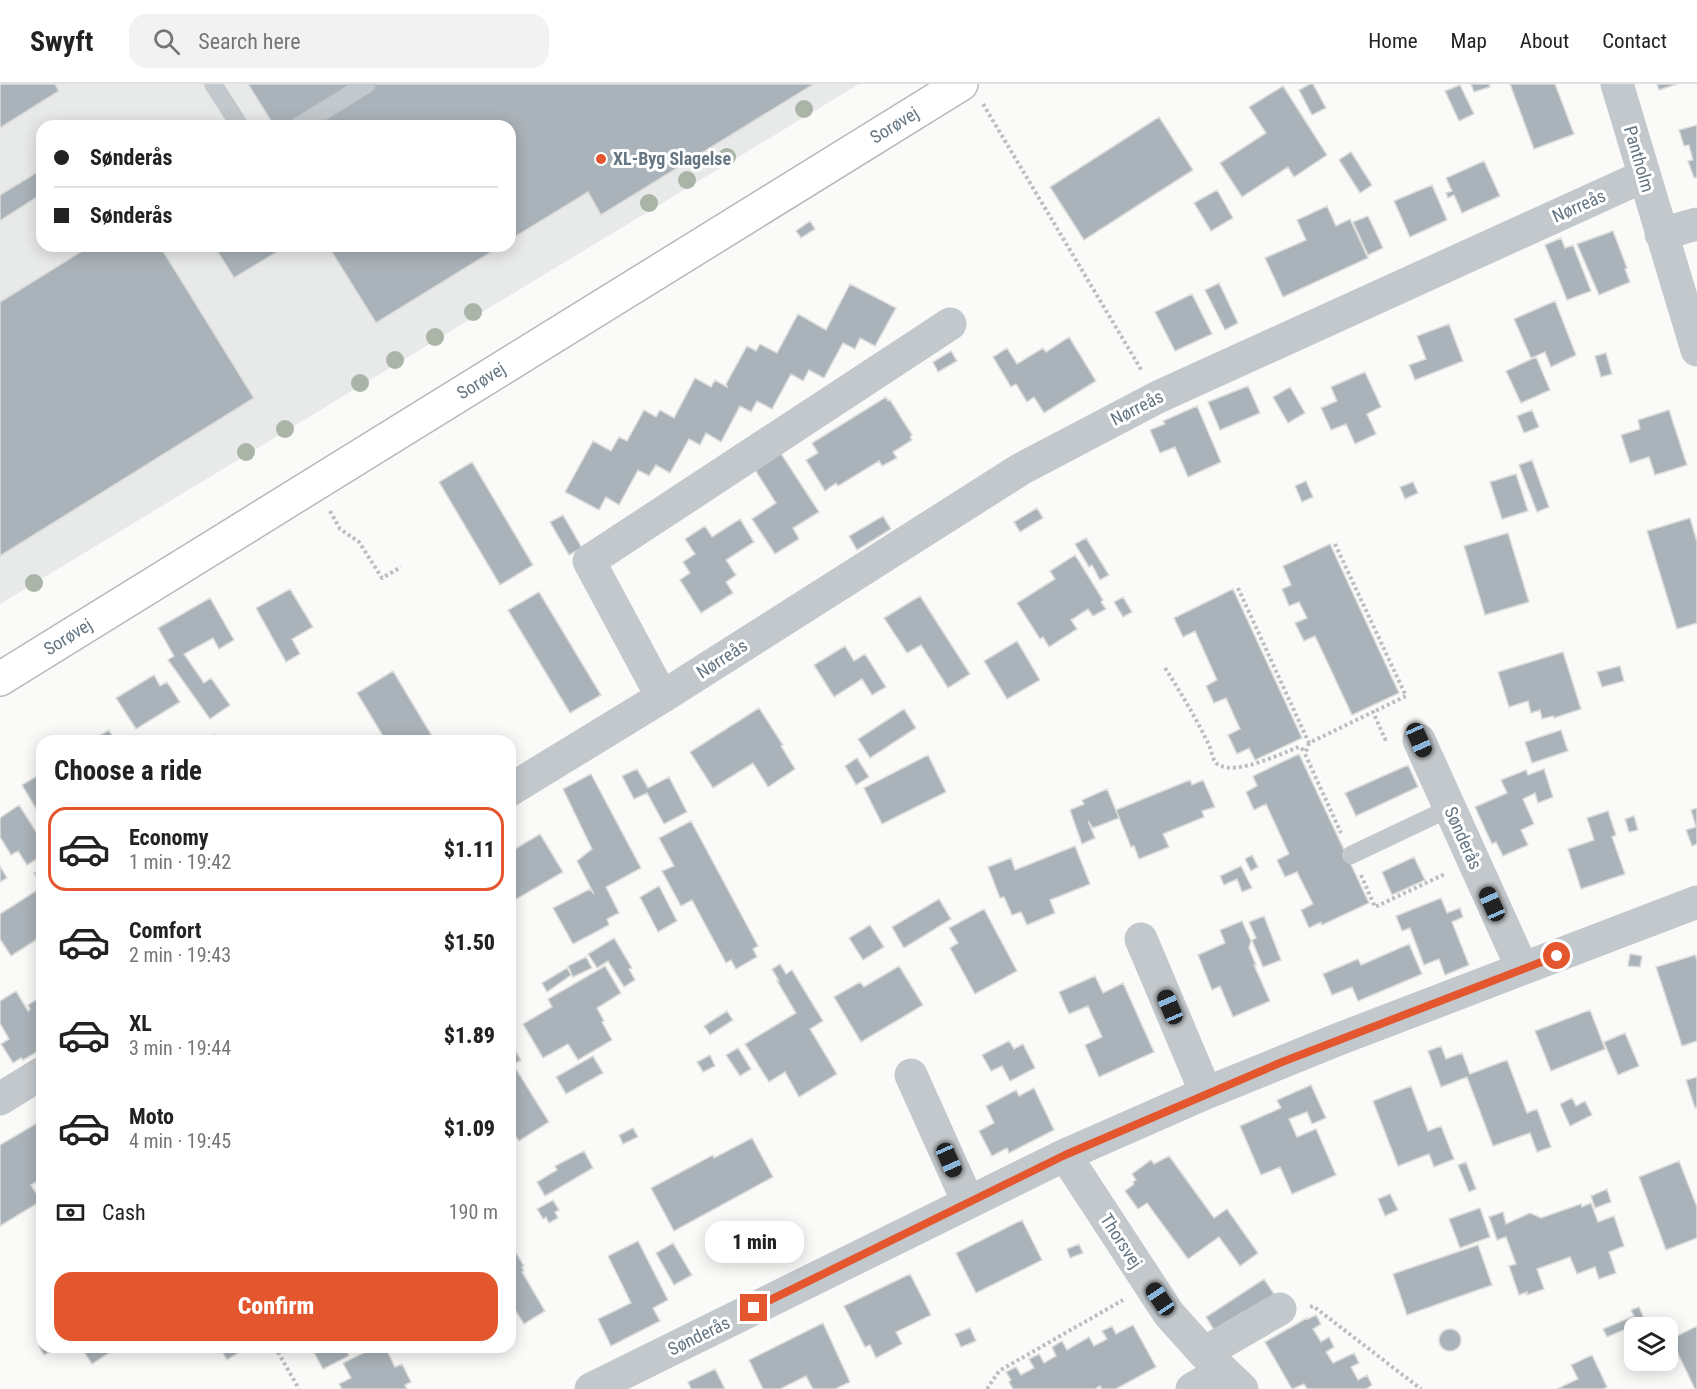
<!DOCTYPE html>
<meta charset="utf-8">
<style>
:root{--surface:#fff;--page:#f2f2f2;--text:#222;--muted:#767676;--line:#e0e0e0;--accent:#e4572e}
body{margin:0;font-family:"Roboto Condensed",sans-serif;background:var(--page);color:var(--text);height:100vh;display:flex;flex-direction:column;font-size:22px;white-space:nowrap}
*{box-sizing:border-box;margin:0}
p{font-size:20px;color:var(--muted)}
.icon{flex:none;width:33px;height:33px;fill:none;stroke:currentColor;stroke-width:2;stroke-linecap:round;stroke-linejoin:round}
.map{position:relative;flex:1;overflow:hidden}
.sheet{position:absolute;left:36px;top:651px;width:480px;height:618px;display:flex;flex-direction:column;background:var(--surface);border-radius:18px;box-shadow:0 3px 15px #0003}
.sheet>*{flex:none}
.top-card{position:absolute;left:36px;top:36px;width:480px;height:132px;border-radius:18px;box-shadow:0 3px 15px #0003;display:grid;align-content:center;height:132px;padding:0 18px;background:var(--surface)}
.fabs{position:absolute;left:1624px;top:1233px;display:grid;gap:12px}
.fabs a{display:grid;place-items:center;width:54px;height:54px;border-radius:12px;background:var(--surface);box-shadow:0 3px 15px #0003;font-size:30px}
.end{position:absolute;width:27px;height:27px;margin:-14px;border:8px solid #e4572e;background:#fff;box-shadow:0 0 0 3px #fff}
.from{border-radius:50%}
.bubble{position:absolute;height:42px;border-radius:18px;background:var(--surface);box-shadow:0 3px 15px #0003;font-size:20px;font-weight:800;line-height:42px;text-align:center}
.car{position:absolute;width:18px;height:36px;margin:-18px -9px;border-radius:8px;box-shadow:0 0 4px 2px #0007;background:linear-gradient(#222 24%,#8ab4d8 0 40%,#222 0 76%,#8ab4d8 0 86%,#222 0)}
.top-card b{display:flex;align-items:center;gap:21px;height:57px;font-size:22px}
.top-card b+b{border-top:2px solid var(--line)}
.top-card i{width:15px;height:15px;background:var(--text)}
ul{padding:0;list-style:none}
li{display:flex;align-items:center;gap:18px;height:84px;margin:0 12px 9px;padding:0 6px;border:3px solid transparent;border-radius:18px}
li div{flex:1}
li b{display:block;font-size:22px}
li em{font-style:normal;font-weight:800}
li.selected{border-color:var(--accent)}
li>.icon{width:54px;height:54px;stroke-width:1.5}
h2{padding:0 18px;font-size:27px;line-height:72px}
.pay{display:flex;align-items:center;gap:15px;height:66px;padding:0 18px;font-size:22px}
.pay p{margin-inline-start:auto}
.primary-button{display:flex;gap:12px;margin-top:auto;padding:12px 18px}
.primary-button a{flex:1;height:69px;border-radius:18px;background:var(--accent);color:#fff;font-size:24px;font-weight:800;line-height:69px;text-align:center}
header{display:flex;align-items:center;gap:36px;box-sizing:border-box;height:84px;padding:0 30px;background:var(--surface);border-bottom:2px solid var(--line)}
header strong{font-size:28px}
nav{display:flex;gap:33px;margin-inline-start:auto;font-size:21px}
.search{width:420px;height:54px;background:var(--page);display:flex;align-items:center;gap:15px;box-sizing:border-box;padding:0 21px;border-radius:18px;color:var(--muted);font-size:22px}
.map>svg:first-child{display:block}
</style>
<header>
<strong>Swyft</strong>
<div class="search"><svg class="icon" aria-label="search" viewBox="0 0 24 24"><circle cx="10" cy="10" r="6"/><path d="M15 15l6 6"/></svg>Search here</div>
<nav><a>Home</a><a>Map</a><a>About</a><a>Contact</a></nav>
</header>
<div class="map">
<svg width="1697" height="1305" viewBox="0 0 1697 1305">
<rect width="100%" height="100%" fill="#fafaf8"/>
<!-- built -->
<path fill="#e8e9e9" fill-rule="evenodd" d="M0 0H859L0 520ZM42 42H510V162H42Z"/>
<!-- building -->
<path fill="#aab3b9" stroke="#dcdcda" stroke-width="1.5" d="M0 0H55L59 7 0 44Z
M248 0H814L601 131 588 108 510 156V42H274Z
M1310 0H1313L1326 24 1312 31 1299 6Z
M1471 0H1489L1490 3 1474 8Z
M1510 0H1555L1574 50 1534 65Z
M1657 0H1677L1659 6Z
M1460 1 1474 30 1459 37 1445 7Z
M1283 2 1327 71 1294 93 1288 83 1242 113 1220 79 1266 49 1249 23Z
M1159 33 1193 86 1084 156 1050 103Z
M1697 41V93L1694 94 1688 77 1693 76 1689 61 1684 62 1679 46Z
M1351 68 1372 101 1360 109 1339 76Z
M1484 77 1500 112 1462 129 1454 111 1448 114 1446 109 1452 107 1446 94Z
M42 85V110L0 137V111Z
M1432 101 1447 136 1410 153 1394 117Z
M1217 106 1233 134 1211 147 1194 119Z
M1327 122 1336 142 1350 135 1368 174 1283 213 1265 174 1306 156 1297 136Z
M1368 132 1383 164 1368 171 1353 138Z
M810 137 815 145 801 154 796 147Z
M1613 147 1627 184 1625 185 1630 198 1599 211 1577 160Z
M1561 154 1565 164 1573 161 1591 207 1567 216 1545 161Z
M90 162H160L254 314 0 472V218Z
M214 162H287L234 194Z
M328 162H501L376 239Z
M1219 199 1238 239 1225 246 1205 206Z
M850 200 896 224 875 262 860 254 855 265 843 259 824 294 809 286 803 297 791 290 772 325 757 317 751 328 740 322 721 358 706 349 700 361 689 355 670 389 656 381 649 392 638 386 619 421 606 413 599 426 565 408 593 357 611 367 619 353 627 357 644 326 656 333 660 326 674 334 695 294 711 303 715 296 727 303 726 300 747 262 756 267 760 260 777 269 798 230 826 246Z
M1192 210 1212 250 1175 267 1155 228Z
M1555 217 1576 271 1551 283 1545 268 1531 274 1514 235Z
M1449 240 1463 277 1415 296 1409 281 1426 275 1417 252Z
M1069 253 1096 297 1044 329 1034 313 1027 318 1016 300 1011 303 993 273 1007 264 1017 280 1043 264 1046 268Z
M951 267 957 277 938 288 933 278Z
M1606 269 1612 290 1601 293 1595 272Z
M1536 273 1550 306 1521 319 1506 287Z
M1365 288 1381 323 1367 330 1376 350 1355 360 1346 340 1331 346 1321 324 1337 317 1331 303Z
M1248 302 1260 329 1220 346 1208 318Z
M1290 303 1305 329 1288 339 1273 313Z
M886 313 888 317 890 316 912 351 910 353 912 356 893 368 897 374 882 382 879 377 838 402 836 399 825 407 806 376 818 369 812 359Z
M1197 322 1221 378 1188 393 1175 363 1160 369 1150 346 1165 340 1163 337Z
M1532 326 1539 343 1524 349 1517 332Z
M1669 326 1687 381 1655 391 1649 373 1630 379 1621 351 1640 345 1638 336Z
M778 365 819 428 793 444 799 455 775 470 752 435 776 419 752 381Z
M1532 376 1549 423 1537 428 1519 381Z
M472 378 533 481 500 501 439 398Z
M1516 390 1528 427 1502 435 1490 398Z
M1306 397 1313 413 1302 418 1295 402Z
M1413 398 1418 409 1405 415 1400 403Z
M1037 424 1043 434 1020 448 1014 438Z
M563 431 582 464 569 471 550 438Z
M883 432 891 445 857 466 849 452Z
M1690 434 1697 458V539L1677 545 1647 447Z
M740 435 754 458 726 476 736 491 726 498 733 509 701 529 680 496 690 489 683 478 695 470 685 455 705 442 712 453Z
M1508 449 1529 518 1485 531 1464 462Z
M1086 454 1109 491 1100 496 1092 481 1089 483 1075 460Z
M1330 460 1399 609 1352 631 1315 552 1304 557 1295 539 1307 534 1299 518 1289 522 1282 505 1291 501 1283 482Z
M1075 471 1103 516 1101 518 1106 525 1093 532 1088 525 1071 536 1077 545 1049 563 1043 553 1040 555 1017 519 1055 495 1050 487Z
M290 505 313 543 292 555 300 570 286 578 256 524Z
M1233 505 1302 654 1255 676 1249 664 1237 670 1228 651 1240 645 1226 614 1214 619 1206 602 1217 596 1195 547 1183 553 1174 534Z
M539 508 601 611 570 629 508 526Z
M920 512 970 590 948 604 921 561 907 569 884 534Z
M1123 513 1132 528 1123 533 1114 518Z
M210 514 234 556 219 565 213 554 184 570 204 599 211 594 230 621 210 635 168 576 174 572 158 544Z
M1017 557 1040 596 1007 615 984 577Z
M845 562 854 577 865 570 886 603 872 611 862 595 834 613 814 581Z
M1563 568 1581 625 1554 634 1553 632 1542 635 1540 626 1531 629 1528 617 1509 623 1498 588Z
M1620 582 1624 597 1602 603 1597 588Z
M393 587 435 657H386L357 609Z
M154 591 160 602 167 598 180 618 136 645 116 614Z
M759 624 783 661 781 662 795 685 768 703 753 679 713 704 690 668Z
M904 625 916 644 870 674 858 655Z
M109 646 115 657H90Z
M1561 646 1568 667 1532 679 1525 658Z
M215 651 219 657H208L207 655Z
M1299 670 1369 819 1322 841 1321 838 1309 844 1301 826 1313 820 1297 788 1285 793 1277 776 1289 770 1266 720 1254 726 1246 708 1257 702 1253 692Z
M928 671 946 708 882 740 864 704Z
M857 674 869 693 856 701 845 682Z
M1408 681 1418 703 1356 732 1345 709Z
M637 685 648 704 669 693 687 728 664 740 647 709 634 715 622 692Z
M1544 685 1553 713 1538 719 1535 709 1523 715 1534 740 1521 746 1528 761 1503 772 1496 758 1492 760 1475 723 1507 709 1501 696 1526 686 1528 691Z
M42 689V735L22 701Z
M591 690 641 784 606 803 619 829 607 835 609 841 573 860 553 824 590 805 594 810 577 777 592 765 563 705Z
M1190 696 1192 701 1203 696 1215 723 1202 727 1204 733 1163 750 1169 763 1139 775 1134 762 1131 763 1116 726Z
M1107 705 1119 734 1093 744 1088 737 1095 754 1082 760 1070 726 1084 720 1082 716Z
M19 721 42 757V772L27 781 18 767 11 771 0 753V734Z
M1697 724V760L1692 762 1686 746 1696 743 1691 726Z
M1608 727 1616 751 1612 753 1625 790 1581 805 1568 765 1594 756 1587 734Z
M1634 732 1638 746 1629 748 1625 735Z
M691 737 758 862 753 865 757 873 736 885 731 876 726 879 692 816 681 822 662 787 674 782 659 754Z
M540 750 563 788 513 817 510 812V768Z
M1075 762 1090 800 1050 816 1055 829 1027 841 1021 828 1012 831 1004 813 1000 814 988 783 1011 774 1015 786Z
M1252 771 1258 783 1251 787 1245 775Z
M1414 773 1425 796 1392 811 1382 788Z
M0 782 7 794 0 798Z
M1241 782 1252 804 1242 808 1237 795 1224 801 1220 792Z
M42 784V795L39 797 34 789Z
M659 802 677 837 658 848 640 813Z
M42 803V852L11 872 0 855V830Z
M1441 814 1447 829 1460 824 1463 833 1452 838 1469 881 1445 891 1439 875 1424 881 1410 844 1402 847 1396 832Z
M939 815 951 835 904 864 892 843Z
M984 825 1017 887 975 910 950 864 958 859 949 844Z
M1264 832 1281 876 1263 883 1252 856 1256 854 1249 838Z
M1242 837 1251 857 1249 864 1256 881H1254L1270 917 1233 933 1220 902 1212 906 1198 871 1225 859 1220 846Z
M870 841 884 863 863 876 849 854Z
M614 854 632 884 629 885 635 896 624 903 608 877 597 884 588 870Z
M1409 860 1422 890 1358 917 1352 903 1332 911 1323 890 1358 875 1361 881Z
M1630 870 1642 872 1640 883 1628 882Z
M1695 871 1697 876V957L1682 962 1656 883Z
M586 873 592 884 573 893 568 882Z
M780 880 786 890 792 886 823 937 810 945 837 990 799 1013 785 988 769 998 745 960 796 929 777 897H779L772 885Z
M605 882 621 909 597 924 604 937 602 938 612 956 578 976 568 960 543 974 523 940 552 923 548 915Z
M899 882 923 921 861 958 834 913 860 898 864 903Z
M567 884 571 891 547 908 542 899Z
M1095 892 1103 909 1123 899 1154 968 1099 993 1085 961 1102 953 1088 922 1069 930 1059 908Z
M16 907 28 927 30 925 28 921 42 912V965L23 976 21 974 13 979 1 960 9 955 0 939V917Z
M1590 926 1605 965 1551 987 1535 947Z
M727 927 733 936 710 951 704 942Z
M1625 949 1639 982 1618 991 1604 958Z
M1009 957 1014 965 1023 960 1035 984 1010 997 1002 982 991 987 982 971Z
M511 960 521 976 510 983V961Z
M1441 962 1446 975 1462 969 1470 990 1507 976 1527 1029 1537 1025 1551 1063 1537 1068 1530 1049 1493 1062 1467 993 1441 1003 1428 967Z
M738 964 751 985 740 992 726 971Z
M710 971 715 982 703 988 697 978Z
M593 972 603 989 566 1010 556 993Z
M516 985 549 1038 519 1057 510 1045V989Z
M1697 993V1023L1695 1024 1686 996Z
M1311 1001 1326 1034 1312 1040 1307 1028 1289 1035 1297 1053 1316 1045 1336 1091 1292 1110 1280 1083 1261 1091 1240 1042 1281 1024 1277 1016Z
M1411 1002 1428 1047 1441 1042 1454 1075 1434 1083 1429 1070 1398 1082 1373 1017Z
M1034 1004 1054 1046 1009 1069 1007 1064 992 1072 979 1047 994 1039 986 1022 1016 1006 1019 1012Z
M1572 1014 1576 1022 1585 1017 1592 1031 1570 1042 1560 1020Z
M42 1036V1094L31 1101 41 1117 0 1142V1061Z
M633 1044 638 1053 623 1060 619 1051Z
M752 1054 773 1093 674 1147 651 1104 713 1071 714 1074Z
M584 1067 593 1084 545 1112 537 1098 557 1086 555 1082Z
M1169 1072 1214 1134 1227 1125 1258 1169 1240 1182 1219 1153 1188 1175 1147 1119 1138 1125 1125 1107 1134 1100 1133 1098 1136 1096 1132 1090 1151 1076 1154 1080Z
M1679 1077 1697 1123V1154L1666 1166 1639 1093Z
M1466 1078 1476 1105 1469 1108 1458 1081Z
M1607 1105 1611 1118 1595 1124 1591 1112Z
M1390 1110 1398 1126 1385 1132 1378 1115Z
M553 1116 559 1126 555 1128 558 1134 549 1139 546 1133 543 1135 537 1125Z
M1591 1119 1598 1138 1614 1132 1624 1162 1609 1168 1616 1189 1599 1195 1595 1183 1577 1190 1570 1173 1537 1185 1544 1205 1527 1211V1208L1519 1211 1509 1182 1516 1180 1506 1153 1497 1156 1489 1133 1503 1128 1506 1140 1530 1129 1541 1134 1581 1120 1582 1123Z
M1480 1124 1490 1153 1460 1164 1449 1135Z
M1022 1136 1042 1176 976 1209 956 1169Z
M638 1157 668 1216 653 1224 660 1237 611 1262 598 1235 631 1219 608 1172Z
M510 1159 524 1182 522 1183 524 1187 522 1188 545 1227 524 1240 510 1218V1188L514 1186 510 1179Z
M673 1159 692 1191 674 1201 656 1169Z
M1079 1160 1083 1169 1070 1174 1067 1165Z
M1478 1161 1492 1201 1407 1231 1393 1190Z
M910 1190 931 1231 896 1248 902 1260 876 1274 870 1261 865 1263 844 1222Z
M1264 1195 1276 1213 1217 1251 1206 1233Z
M1639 1223 1645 1237 1607 1253 1603 1245 1634 1232 1631 1226Z
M1316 1231 1321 1240 1313 1245 1321 1258 1329 1253 1334 1263 1326 1268 1333 1279 1354 1269 1359 1279 1351 1283 1358 1296 1367 1291 1372 1301 1366 1305H1307L1304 1300 1292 1305 1265 1258 1307 1234 1308 1235Z
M823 1239 850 1298 835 1305H813L806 1292 780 1305H763L749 1276Z
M1133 1241 1156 1283 1116 1305H1102L1100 1302 1095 1305H1013L1009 1298 1011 1296 1006 1288 1016 1283 1021 1291 1034 1284 1029 1275 1039 1270 1044 1279 1056 1272 1052 1263 1062 1257 1067 1266 1089 1253 1094 1262 1107 1255 1102 1247 1112 1242 1116 1250Z
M1697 1242V1305H1695L1671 1255Z
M970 1244 976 1257 961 1263 955 1250Z
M1439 1256a11 11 0 1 1 22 0a11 11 0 1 1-22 0Z
M42 1260V1263L57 1264 44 1271 39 1262Z
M86 1263H109L112 1267 92 1280 82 1265Z
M226 1263H235L238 1269 227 1276 221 1266Z
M311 1263H345L349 1272 323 1285Z
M375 1263H385L395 1283 402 1280 411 1298 405 1301 407 1305H342L339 1300 351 1294 343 1279Z
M1592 1271 1607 1303 1603 1305H1557L1578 1295 1571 1281Z
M715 1285 725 1305H691L688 1298Z"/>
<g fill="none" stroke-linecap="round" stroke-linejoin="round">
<defs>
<g id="secondary">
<path id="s1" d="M0 595 961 0"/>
</g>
</defs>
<!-- secondary casing -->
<use href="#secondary" stroke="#b3babf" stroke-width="36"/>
<!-- path -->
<path stroke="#bbbfc2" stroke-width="4" stroke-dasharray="3 3" stroke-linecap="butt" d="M983 20 1142 287
M330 427 340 445 359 458 382 494 401 483
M1335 460 1406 612 1373 628
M1238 504 1309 659 1373 628 1385 655H1388
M1165 584C1181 609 1196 634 1209 661 1212 667 1212 678 1219 681 1237 691 1280 670 1299 663L1306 668
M1309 659 1305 670 1341 749
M1361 791 1375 823 1445 790
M1310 1223 1313 1222 1421 1305
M275 1263 299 1305
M987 1305 999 1287 1123 1216"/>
<!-- lane -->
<path stroke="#c3c8cc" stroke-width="18" d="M213 0 240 42
M299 42 367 0
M1351 771 1450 724"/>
<!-- street -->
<path stroke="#c3c8cc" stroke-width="33" d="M1617 0 1697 266
M1661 150 1697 140
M662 613 589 477 950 240
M1419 656 1522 884
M510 706 662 613 1021 385 1158 313 1644 92
M1141 855 1206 1009
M911 991 968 1118
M0 1015 42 989
M1065 1071 1169 1230 1204 1269 1242 1305
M1204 1269 1280 1225
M591 1305 1065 1071 1206 1009 1339 955 1697 818
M1192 1305 1223 1287"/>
<!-- secondary -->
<use href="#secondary" stroke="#fff" stroke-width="33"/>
</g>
<!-- trees -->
<g fill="#aab4a7">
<circle cx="804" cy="25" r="9"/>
<circle cx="727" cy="73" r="9"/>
<circle cx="687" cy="96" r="9"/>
<circle cx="649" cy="119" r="9"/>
<circle cx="473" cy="228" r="9"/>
<circle cx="435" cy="253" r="9"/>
<circle cx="395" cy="276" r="9"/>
<circle cx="360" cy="299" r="9"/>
<circle cx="285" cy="345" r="9"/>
<circle cx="246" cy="368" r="9"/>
<circle cx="34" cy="499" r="9"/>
</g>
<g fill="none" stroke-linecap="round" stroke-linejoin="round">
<!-- route -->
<path stroke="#e4572e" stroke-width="8" d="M754 1224 1065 1071 1282 978 1557 872"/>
</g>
<!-- markers -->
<circle fill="#e4572e" stroke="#fff" stroke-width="2" cx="601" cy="75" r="6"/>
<g text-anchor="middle" stroke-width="6" stroke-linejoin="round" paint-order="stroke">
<!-- street labels -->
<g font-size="18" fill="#657683" stroke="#fff">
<text dy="6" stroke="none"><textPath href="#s1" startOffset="1052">Sorøvej</textPath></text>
<text transform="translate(1639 75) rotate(74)" y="6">Pantholm</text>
<text transform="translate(1579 122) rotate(-24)" y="6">Nørreås</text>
<text dy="6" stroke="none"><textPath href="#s1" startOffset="566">Sorøvej</textPath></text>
<text transform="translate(1137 324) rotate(-27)" y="6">Nørreås</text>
<text dy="6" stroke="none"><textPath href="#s1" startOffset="80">Sorøvej</textPath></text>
<text transform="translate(722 575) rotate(-33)" y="6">Nørreås</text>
<text transform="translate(1463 754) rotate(66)" y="6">Sønderås</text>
<text transform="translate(1121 1157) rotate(57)" y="6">Thorsvej</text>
<text transform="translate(699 1252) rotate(-26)" y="6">Sønderås</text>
</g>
<!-- poi labels -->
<g font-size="18" font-weight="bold" fill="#657683" stroke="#fff" text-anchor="start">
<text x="613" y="81">XL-Byg Slagelse</text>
</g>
</g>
</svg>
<div class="fabs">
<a><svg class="icon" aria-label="layers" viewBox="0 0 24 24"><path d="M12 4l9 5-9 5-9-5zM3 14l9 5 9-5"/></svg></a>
</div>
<i class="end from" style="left:1557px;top:872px"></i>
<i class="end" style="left:754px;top:1224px"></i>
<div class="bubble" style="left:705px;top:1137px;width:99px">1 min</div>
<i class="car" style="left:1419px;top:656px;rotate:156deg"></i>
<i class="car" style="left:1492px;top:820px;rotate:336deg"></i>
<i class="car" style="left:1170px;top:923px;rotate:337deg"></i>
<i class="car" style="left:949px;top:1076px;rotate:156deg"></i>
<i class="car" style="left:1160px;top:1215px;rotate:326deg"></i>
<div class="top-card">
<b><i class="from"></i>Sønderås</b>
<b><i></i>Sønderås</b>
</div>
<section class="sheet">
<h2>Choose a ride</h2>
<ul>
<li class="selected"><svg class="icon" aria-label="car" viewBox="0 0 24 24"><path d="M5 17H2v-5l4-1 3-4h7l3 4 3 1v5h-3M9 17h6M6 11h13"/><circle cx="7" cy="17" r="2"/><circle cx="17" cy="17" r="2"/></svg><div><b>Economy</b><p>1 min · 19:42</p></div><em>$1.11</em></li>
<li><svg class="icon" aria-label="car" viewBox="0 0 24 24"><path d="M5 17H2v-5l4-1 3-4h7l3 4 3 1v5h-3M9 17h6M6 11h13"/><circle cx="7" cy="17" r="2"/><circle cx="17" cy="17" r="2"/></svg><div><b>Comfort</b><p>2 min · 19:43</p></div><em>$1.50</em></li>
<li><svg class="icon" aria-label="car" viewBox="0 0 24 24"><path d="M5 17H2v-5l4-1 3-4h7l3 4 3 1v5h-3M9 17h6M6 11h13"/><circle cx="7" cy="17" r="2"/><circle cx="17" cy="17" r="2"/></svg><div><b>XL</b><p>3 min · 19:44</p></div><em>$1.89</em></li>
<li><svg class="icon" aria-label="car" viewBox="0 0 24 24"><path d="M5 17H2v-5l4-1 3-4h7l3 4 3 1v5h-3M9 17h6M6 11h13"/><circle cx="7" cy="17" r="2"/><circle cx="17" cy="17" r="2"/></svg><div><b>Moto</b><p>4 min · 19:45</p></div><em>$1.09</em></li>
</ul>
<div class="pay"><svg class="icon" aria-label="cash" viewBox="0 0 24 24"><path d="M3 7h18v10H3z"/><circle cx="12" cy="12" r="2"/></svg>Cash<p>190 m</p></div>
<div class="primary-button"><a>Confirm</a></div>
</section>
</div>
